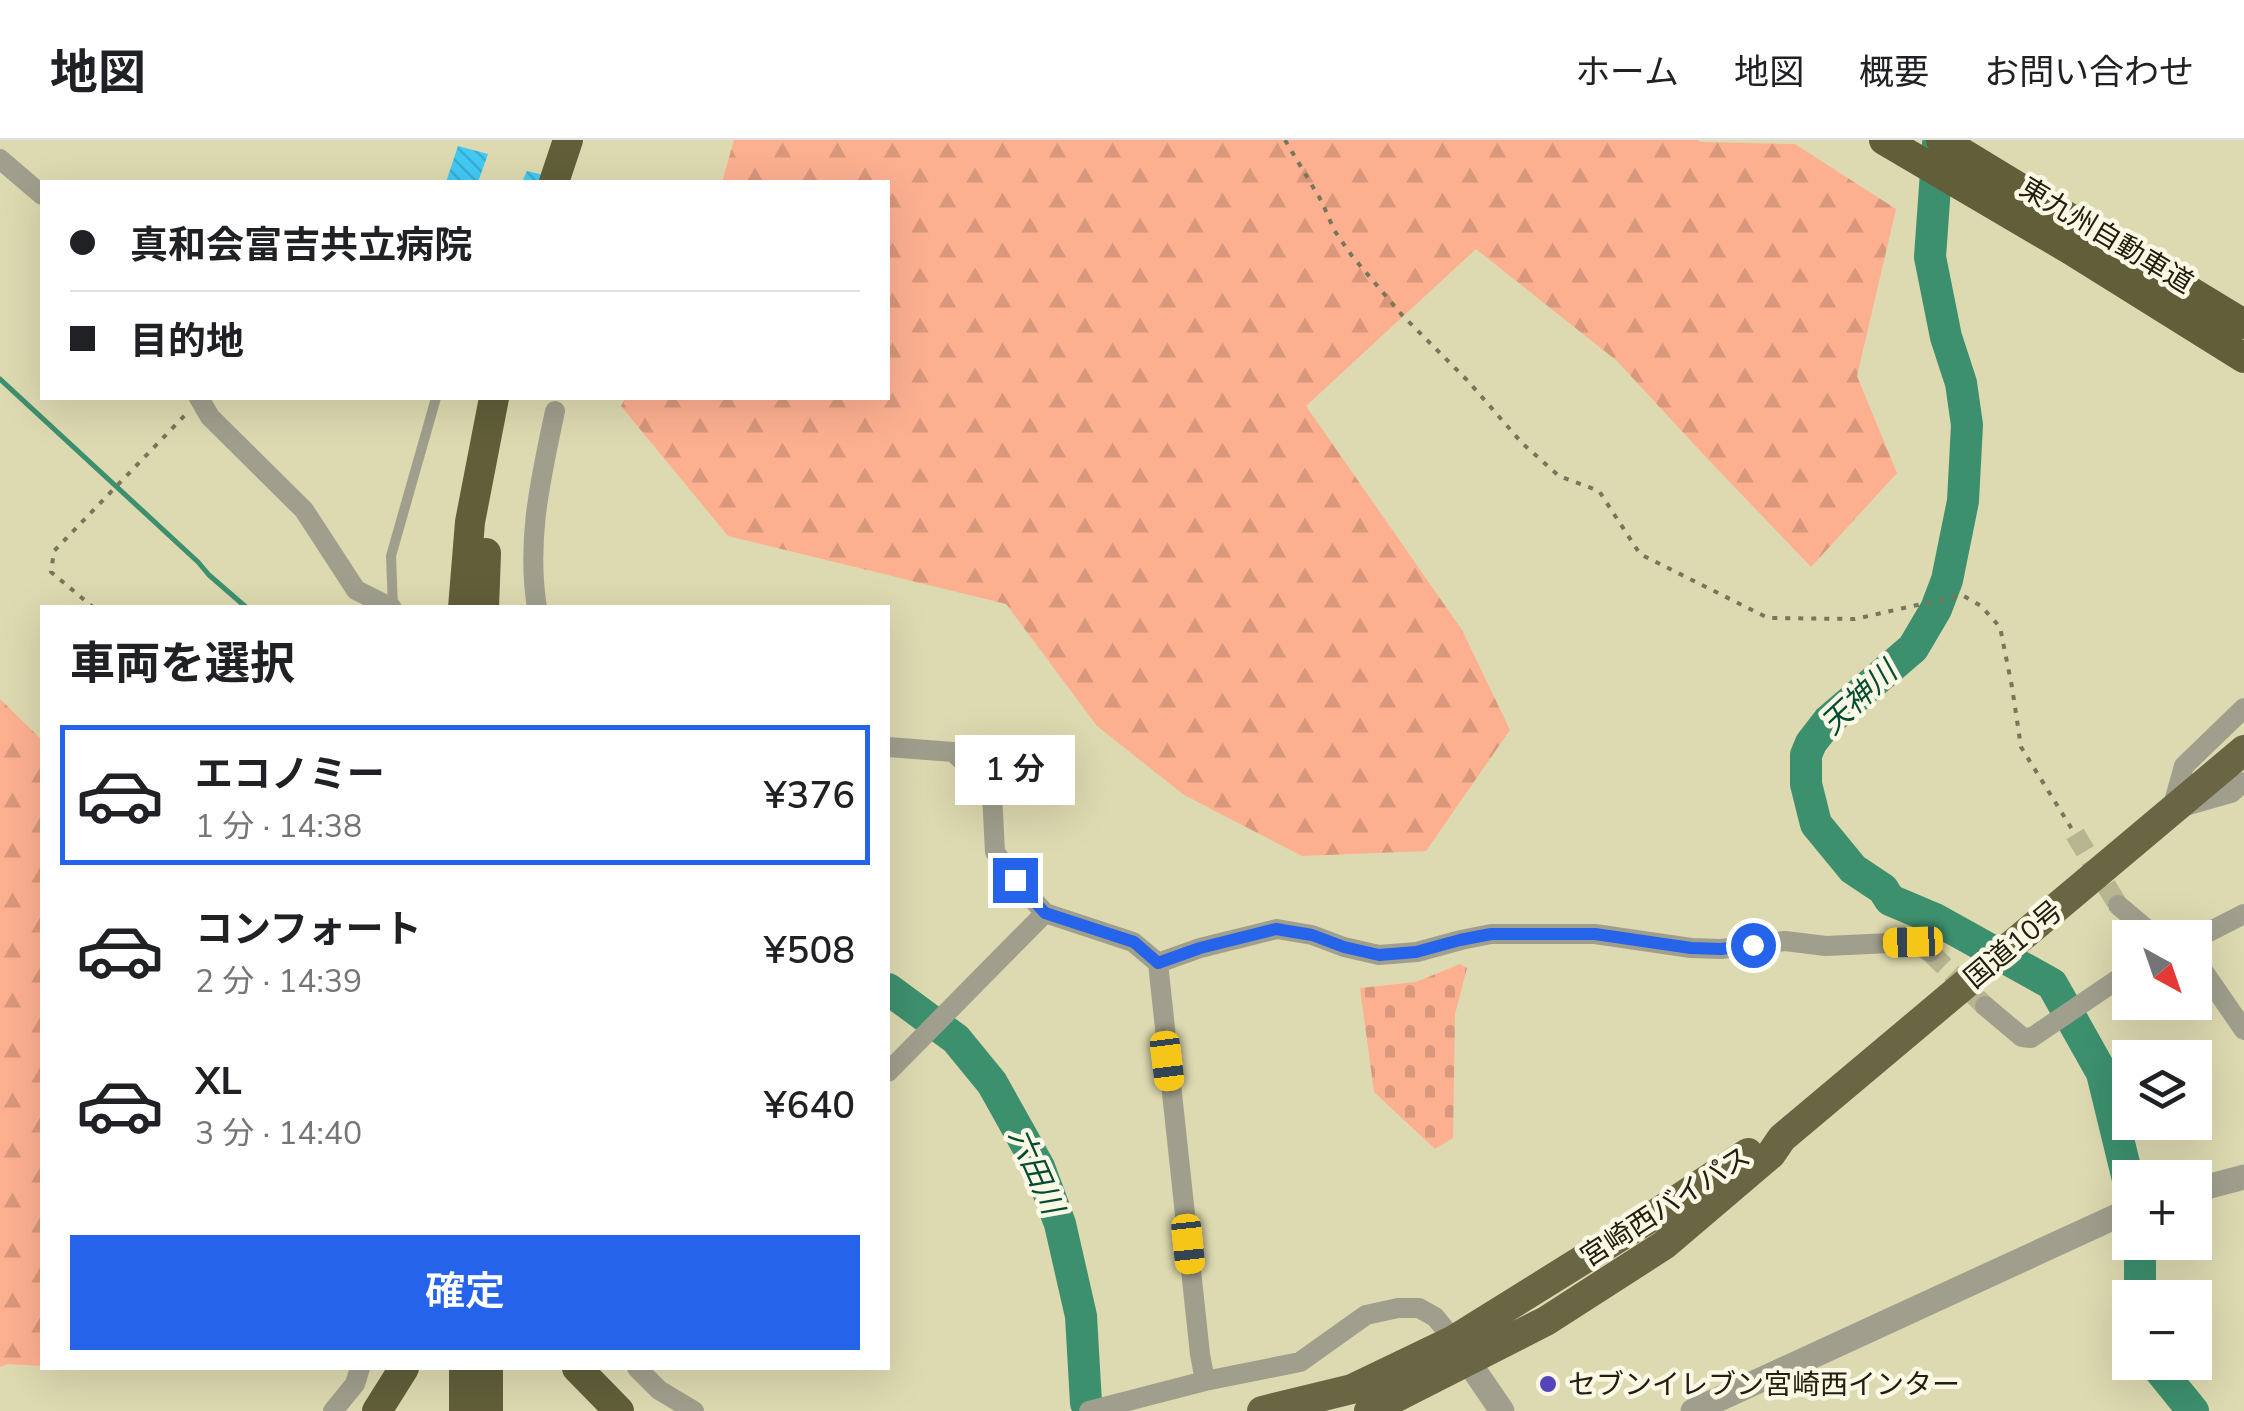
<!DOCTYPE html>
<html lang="ja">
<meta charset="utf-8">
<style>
:root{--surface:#fff;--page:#f2f2f2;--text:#202124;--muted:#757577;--line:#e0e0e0;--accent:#2563eb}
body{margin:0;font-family:"Nunito Sans","Noto Sans JP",sans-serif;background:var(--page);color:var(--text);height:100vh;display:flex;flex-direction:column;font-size:38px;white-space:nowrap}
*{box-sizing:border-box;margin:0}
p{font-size:32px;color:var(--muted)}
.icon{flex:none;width:55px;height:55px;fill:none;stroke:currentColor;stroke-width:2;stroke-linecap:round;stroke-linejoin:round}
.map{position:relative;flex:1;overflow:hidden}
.drawer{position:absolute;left:40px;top:465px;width:850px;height:765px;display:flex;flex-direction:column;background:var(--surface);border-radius:0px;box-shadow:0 10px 40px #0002}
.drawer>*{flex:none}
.banner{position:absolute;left:40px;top:40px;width:850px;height:220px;border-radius:0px;box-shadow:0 10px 40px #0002;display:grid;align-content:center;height:220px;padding:0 30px;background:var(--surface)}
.needle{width:65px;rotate:140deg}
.buttons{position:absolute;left:2112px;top:780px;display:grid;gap:20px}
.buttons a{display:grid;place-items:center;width:100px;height:100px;border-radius:0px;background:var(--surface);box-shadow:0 10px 40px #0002;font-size:50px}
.end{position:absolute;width:45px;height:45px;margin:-22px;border:12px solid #2563eb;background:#fff;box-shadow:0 0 0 5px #fff}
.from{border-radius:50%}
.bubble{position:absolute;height:70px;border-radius:0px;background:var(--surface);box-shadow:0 10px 40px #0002;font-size:32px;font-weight:600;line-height:70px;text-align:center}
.car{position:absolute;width:30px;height:60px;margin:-30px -15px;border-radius:12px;box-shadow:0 0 8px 2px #0007;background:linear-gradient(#f5c518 24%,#345 0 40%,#f5c518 0 76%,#345 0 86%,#f5c518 0)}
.banner b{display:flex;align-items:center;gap:35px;height:95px;font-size:38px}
.banner b+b{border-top:2px solid var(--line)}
.banner i{width:25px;height:25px;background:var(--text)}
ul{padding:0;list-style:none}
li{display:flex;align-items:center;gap:30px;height:140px;margin:0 20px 15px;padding:0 10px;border:5px solid transparent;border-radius:0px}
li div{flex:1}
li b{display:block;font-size:38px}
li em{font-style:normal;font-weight:600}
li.active{border-color:var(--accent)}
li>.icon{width:90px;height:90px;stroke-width:1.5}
h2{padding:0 30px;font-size:45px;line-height:120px}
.action{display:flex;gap:20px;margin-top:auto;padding:20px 30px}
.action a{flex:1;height:115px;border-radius:0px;background:var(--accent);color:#fff;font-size:40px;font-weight:600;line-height:115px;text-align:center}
header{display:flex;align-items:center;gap:60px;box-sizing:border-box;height:140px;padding:0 50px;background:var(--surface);border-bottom:2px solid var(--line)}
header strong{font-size:48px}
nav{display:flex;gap:55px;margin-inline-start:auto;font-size:35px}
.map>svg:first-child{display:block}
</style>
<header>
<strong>地図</strong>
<nav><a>ホーム</a><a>地図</a><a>概要</a><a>お問い合わせ</a></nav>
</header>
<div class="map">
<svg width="2244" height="1271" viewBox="0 0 2244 1271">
<defs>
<pattern id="forest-firs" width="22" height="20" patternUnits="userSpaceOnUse" patternTransform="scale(2.5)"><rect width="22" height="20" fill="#fdb090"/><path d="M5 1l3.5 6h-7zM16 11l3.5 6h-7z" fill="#d9977b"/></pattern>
<pattern id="cemetery-stones" width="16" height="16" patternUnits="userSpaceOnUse" patternTransform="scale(2.5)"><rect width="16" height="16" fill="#fdb090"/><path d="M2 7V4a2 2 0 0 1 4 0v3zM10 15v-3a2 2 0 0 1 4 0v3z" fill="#d9977b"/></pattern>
<pattern id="building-back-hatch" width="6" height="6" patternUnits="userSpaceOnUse" patternTransform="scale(2.5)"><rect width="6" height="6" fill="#42caf5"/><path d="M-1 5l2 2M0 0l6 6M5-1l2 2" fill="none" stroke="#3aadd1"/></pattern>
</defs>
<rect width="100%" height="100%" fill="#ddd9b0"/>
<!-- forest -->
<path fill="url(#forest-firs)" d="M734 0H1697L1701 2 1795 4 1896 69 1857 236 1897 333 1811 427 1702 313 1617 221 1476 109 1306 266 1462 490 1510 590 1426 711 1302 716 1184 655 1097 586 1006 464 728 396 621 266 625 258H888V42H722Z
M0 559 42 600V1226L8 1224 0 1227Z"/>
<!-- cemetery -->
<path fill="url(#cemetery-stones)" d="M1460 824 1467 828 1455 874 1453 998 1435 1009 1374 952 1360 848 1416 842Z"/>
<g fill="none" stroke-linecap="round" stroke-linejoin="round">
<!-- stream -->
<path stroke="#3d906e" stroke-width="5" d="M0 239 198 422 209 435 247 468"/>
<!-- river -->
<path stroke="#3d906e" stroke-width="32" d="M1938 4 1930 117 1946 197 1961 243 1967 285 1963 361 1947 440 1936 469 1913 508 1828 581 1811 603 1806 615V644L1816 684 1853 729 1883 749 1890 760 1935 779 2052 844 2102 933 2130 1048
M888 849 956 899 992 943 1039 1027 1060 1084 1081 1176 1086 1263
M2140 1158V1102
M2156 1222 2158 1228 2193 1271"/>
</g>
<!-- building -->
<path fill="url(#building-back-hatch)" d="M458 6 488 14 478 42H446Z
M527 31 568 41V42H522Z"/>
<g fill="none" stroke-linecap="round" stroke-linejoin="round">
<!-- minor-tunnel -->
<path stroke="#b7b490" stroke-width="20" stroke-dasharray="20 10" stroke-linecap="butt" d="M2075 694 2118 765
M1930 812 1985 866"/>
<!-- path -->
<path stroke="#77755a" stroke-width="4" stroke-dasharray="5 8" stroke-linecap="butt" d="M1285 0 1322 62 1334 90 1352 116 1402 175 1468 241 1522 303 1559 336 1599 351 1640 414 1768 478 1855 479 1962 455 1981 466 2000 487 2012 547 2021 607 2075 694
M94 468 51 432 54 411 188 272"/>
<!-- service -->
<path stroke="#a09f8d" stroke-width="10" d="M393 468 391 416 436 258"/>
<!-- minor -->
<path stroke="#a09f8d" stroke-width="20" d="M0 19 42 55
M199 258 210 277 304 370 356 450 392 468
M537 468C526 399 541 338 555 271
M888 607 953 612 974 631 992 654 995 712 1015 740 1045 773 1133 802 1158 823 1200 1214 1205 1241
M2182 667 2231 653 2244 642
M2172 669 2184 626 2244 568
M2118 765 2157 798
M2195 799 2244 774
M2195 819 2244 890
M1158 823 1200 808 1277 789 1312 795 1344 807 1379 815 1417 812 1461 800 1491 794H1595L1691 808 1721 809 1785 801 1826 806 1913 802 1930 812
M1985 866 2022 897 2031 898 2130 831
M888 932 1045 773
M637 1228 659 1250 694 1271
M333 1271 355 1244 360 1228
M1089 1271 1205 1241 1300 1222 1366 1175 1398 1168H1419L1435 1177 1454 1200"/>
<!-- tertiary -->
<path stroke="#a09f8d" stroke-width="25" d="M2195 1050 2244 1037
M1457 1205 1502 1271
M1693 1271 2130 1070"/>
<!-- trunk -->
<path stroke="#6a6644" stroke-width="30" d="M1262 1271 1352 1249 1454 1200 1645 1081 1748 1013
M1369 1271 1546 1181 1664 1105 1771 1014 1782 998 2244 610"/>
<!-- motorway -->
<path stroke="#615e39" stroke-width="30" d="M1884 0 2071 110 2244 218
M1941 0 2244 184
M554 42 568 0
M463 468 470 382 494 258
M484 468 486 413
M464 1228V1271
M577 1228 619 1271
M377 1271 404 1228
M488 1271V1228"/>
</g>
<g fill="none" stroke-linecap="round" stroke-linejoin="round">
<!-- route -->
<path stroke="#2563eb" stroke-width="12" d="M1015 740 1045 773 1134 802 1158 823 1200 808 1276 789 1312 795 1344 807 1379 815 1416 812 1460 800 1491 794H1595L1691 808 1721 809 1753 805"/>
</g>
<!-- markers -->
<circle fill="#5544bc" stroke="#fbf9e5" stroke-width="4" cx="1548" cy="1244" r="10"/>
<g text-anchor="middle" stroke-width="9" stroke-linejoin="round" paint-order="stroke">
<!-- street labels -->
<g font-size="28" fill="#212010" stroke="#fbf9e5">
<text transform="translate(2107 95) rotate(31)" y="10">東九州自動車道</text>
<text transform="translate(2013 804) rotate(-40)" y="10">国道10号</text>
<text transform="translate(1665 1066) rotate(-33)" y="10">宮崎西バイパス</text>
</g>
<!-- poi labels -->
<g font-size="28" fill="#212010" stroke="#fbf9e5" text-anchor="start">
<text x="1568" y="1254">セブンイレブン宮崎西インター</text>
</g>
<!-- water labels -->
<g font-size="30" font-style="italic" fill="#034b33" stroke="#fbf9e5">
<text transform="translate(1859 558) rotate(-43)" y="10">天神川</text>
<text transform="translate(1036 1031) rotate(66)" y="10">六田川</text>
</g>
</g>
</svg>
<div class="buttons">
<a><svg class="needle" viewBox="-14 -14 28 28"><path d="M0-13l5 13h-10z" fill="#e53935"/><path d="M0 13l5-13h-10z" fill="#757577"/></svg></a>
<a><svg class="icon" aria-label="layers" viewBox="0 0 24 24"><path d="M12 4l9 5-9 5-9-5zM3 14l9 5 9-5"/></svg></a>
<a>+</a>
<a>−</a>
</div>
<i class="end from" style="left:1753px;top:805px"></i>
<i class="end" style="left:1015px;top:740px"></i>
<div class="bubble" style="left:955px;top:595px;width:120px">1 分</div>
<i class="car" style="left:1913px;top:802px;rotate:268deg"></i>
<i class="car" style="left:1167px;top:921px;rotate:173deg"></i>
<i class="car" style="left:1188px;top:1104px;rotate:174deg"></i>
<div class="banner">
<b><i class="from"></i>真和会富吉共立病院</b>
<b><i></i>目的地</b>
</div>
<section class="drawer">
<h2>車両を選択</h2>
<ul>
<li class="active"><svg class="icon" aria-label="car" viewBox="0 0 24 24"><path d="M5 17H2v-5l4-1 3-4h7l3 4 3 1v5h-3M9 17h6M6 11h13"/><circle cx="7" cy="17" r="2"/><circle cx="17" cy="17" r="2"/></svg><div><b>エコノミー</b><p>1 分 · 14:38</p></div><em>¥376</em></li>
<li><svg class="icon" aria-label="car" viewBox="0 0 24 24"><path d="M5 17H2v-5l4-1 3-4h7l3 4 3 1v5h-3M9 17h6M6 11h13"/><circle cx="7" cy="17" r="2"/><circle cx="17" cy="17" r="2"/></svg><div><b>コンフォート</b><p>2 分 · 14:39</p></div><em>¥508</em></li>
<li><svg class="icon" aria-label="car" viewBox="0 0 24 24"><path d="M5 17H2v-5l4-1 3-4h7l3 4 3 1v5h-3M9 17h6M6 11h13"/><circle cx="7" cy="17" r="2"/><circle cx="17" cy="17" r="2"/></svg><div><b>XL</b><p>3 分 · 14:40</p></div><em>¥640</em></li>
</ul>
<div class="action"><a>確定</a></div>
</section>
</div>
